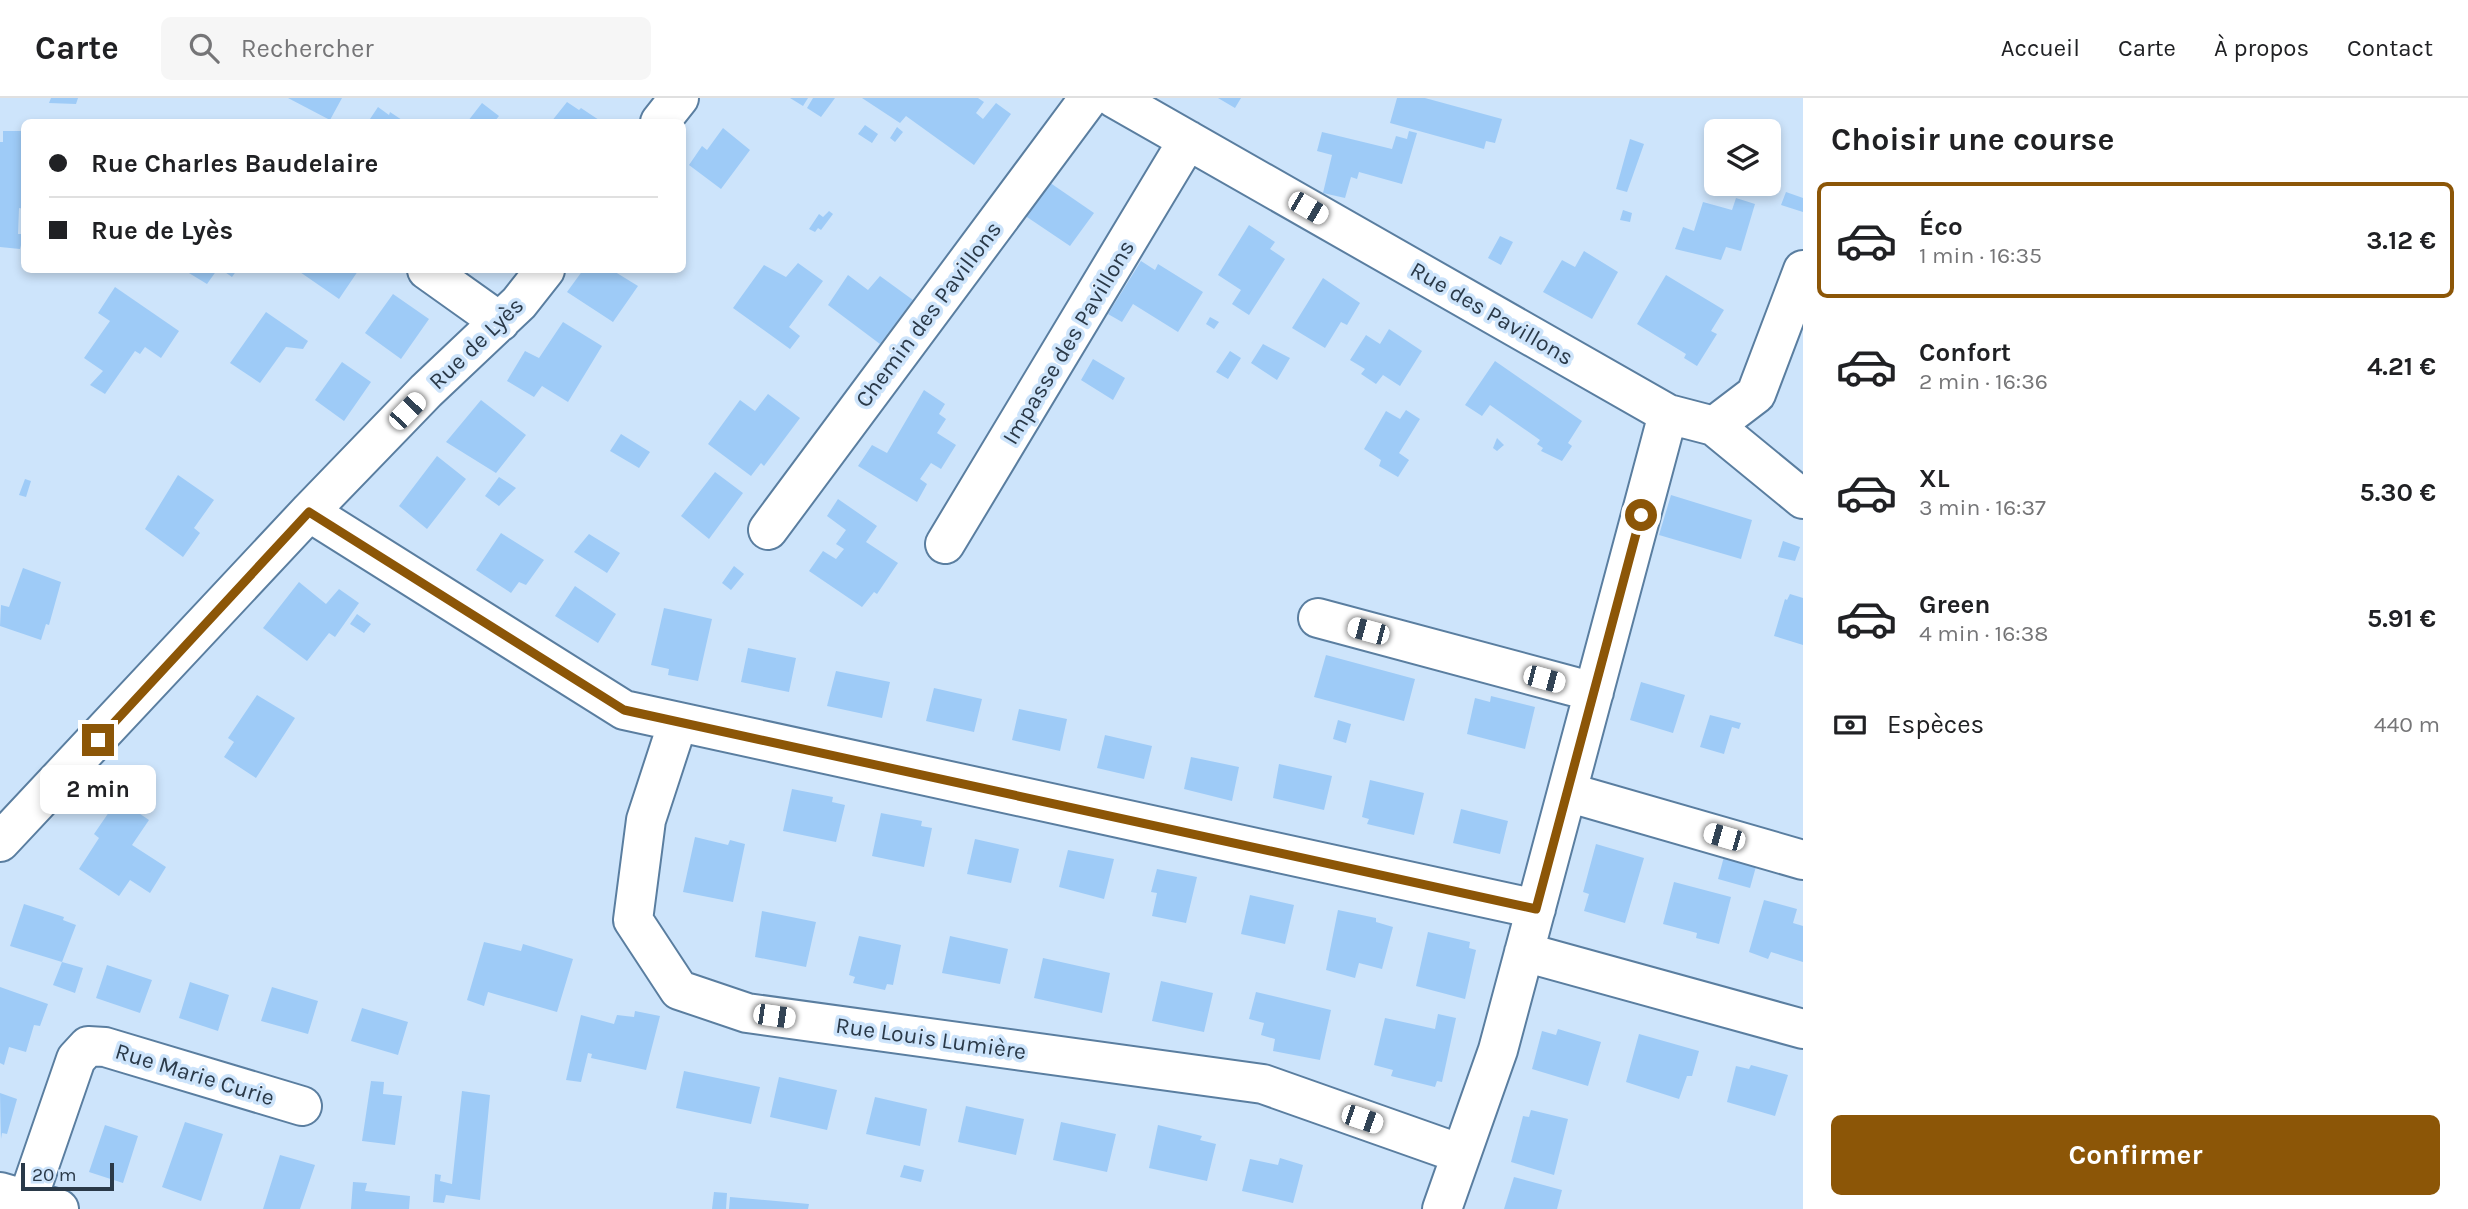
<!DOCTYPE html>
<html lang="fr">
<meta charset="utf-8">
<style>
:root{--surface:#fff;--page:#f6f6f6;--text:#202124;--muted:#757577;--line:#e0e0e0;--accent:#8c5607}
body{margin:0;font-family:Karla,sans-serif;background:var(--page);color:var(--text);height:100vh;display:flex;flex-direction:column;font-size:26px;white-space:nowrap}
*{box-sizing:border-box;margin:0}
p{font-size:23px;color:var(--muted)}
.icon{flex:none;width:38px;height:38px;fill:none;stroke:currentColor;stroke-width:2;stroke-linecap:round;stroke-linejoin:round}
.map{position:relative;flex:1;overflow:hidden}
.details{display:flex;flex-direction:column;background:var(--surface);width:665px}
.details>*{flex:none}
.banner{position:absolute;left:21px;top:21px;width:665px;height:154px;border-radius:10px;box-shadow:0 4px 10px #0003;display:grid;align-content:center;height:154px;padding:0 28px;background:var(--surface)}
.buttons{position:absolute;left:1704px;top:21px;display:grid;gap:14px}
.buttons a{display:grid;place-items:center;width:77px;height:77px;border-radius:10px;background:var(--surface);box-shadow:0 4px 10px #0003;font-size:35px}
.scale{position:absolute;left:21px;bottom:18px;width:93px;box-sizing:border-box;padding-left:7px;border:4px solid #2a3948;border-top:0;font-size:19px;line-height:24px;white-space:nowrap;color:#2a3948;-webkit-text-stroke:5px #cde4fb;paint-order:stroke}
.end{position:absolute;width:32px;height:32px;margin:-16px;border:9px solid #8c5607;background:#fff;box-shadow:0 0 0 4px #fff}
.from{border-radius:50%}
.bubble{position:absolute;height:49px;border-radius:10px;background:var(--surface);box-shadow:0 4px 10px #0003;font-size:23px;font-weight:700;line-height:49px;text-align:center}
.car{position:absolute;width:21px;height:42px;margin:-21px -10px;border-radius:9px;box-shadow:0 0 5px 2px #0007;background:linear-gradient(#fff 24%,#345 0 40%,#fff 0 76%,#345 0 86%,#fff 0)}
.banner b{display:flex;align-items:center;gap:24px;height:66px;font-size:26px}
.banner b+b{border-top:2px solid var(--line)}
.banner i{width:18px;height:18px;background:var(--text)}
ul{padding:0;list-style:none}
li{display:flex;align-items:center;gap:21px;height:116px;margin:0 14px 10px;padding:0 14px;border:4px solid transparent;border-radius:10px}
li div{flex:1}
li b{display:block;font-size:26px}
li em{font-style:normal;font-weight:700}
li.selected{border-color:var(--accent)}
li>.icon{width:63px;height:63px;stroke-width:1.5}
h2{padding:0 28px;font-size:32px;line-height:84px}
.pay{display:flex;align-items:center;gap:18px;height:77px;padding:0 28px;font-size:26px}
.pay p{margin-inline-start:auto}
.primary-button{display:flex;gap:14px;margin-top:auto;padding:14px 28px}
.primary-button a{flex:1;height:80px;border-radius:10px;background:var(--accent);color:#fff;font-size:28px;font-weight:700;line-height:80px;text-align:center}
header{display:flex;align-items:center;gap:42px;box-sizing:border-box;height:98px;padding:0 35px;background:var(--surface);border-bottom:2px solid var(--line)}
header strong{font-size:33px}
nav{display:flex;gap:38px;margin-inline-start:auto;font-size:24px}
.search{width:490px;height:63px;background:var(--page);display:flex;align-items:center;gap:18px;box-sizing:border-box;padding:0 24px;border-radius:10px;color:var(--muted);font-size:26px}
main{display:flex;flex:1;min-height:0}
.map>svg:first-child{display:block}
</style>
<header>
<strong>Carte</strong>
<div class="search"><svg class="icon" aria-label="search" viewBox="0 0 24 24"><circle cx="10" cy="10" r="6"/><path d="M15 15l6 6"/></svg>Rechercher</div>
<nav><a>Accueil</a><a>Carte</a><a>À propos</a><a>Contact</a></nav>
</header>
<main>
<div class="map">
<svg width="1803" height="1111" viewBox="0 0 1803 1111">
<rect width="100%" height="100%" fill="#cde4fb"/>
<!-- building -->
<path fill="#9ecbf7" d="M51 0H78L76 6 49 5Z
M288 0H342L330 22Z
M790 0H808L803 8Z
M813 0H835L821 19 807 10Z
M862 0H978L984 4 976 15 983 21 996 5 1011 16 974 67 906 18 900 25Z
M1218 0H1241L1235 10Z
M1397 0H1425L1502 21 1495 45 1486 43 1484 51 1390 25Z
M567 4 579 12 581 10 602 24H551Z
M482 5 499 18 494 24 468 23Z
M378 9 389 17 390 14 405 24H368Z
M865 27 878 36 872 45 858 36Z
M897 29 903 34 895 44 890 40Z
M723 30 750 52 721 91 689 67 702 48 707 52Z
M3 33H24V111L19 110 18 136H24L20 151 0 149V44H3Z
M1409 33 1417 35 1402 86 1359 74 1357 81 1351 79 1345 100 1323 95 1332 57 1317 53 1322 34 1392 51 1396 38 1407 41Z
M1630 41 1644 46 1627 94 1616 91Z
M1046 82 1094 115 1070 148 1021 115Z
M1786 94 1803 100V114L1781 107Z
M1736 100 1755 106 1741 153 1726 149 1721 162 1675 151 1683 129 1694 133 1703 104 1732 112Z
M1623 112 1632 115 1630 124 1620 122Z
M829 113 833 116 821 132 818 130 815 134 809 131 819 116 823 119Z
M1249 127 1275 144 1270 151 1285 161 1249 217 1232 206 1241 192 1218 177Z
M1500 138 1513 144 1501 167 1488 160Z
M1584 153 1618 174 1592 221 1543 194 1562 162 1575 169Z
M1141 163 1155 172 1158 166 1203 194 1178 234 1133 206 1122 224 1108 216Z
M798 165 823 183 789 229 800 238 790 251 733 210 764 167 786 179Z
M184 172H217L207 186Z
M222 172H237L232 179Z
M297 172H355L358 173 339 201Z
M583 172H612L638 188 613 224 567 194Z
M848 177 868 192 880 178 913 202 880 246 828 207Z
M1666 177 1724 212 1711 233 1717 236 1697 268 1684 260 1686 256 1637 226Z
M1323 180 1360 205 1347 227 1341 224 1325 250 1292 230Z
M115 189 179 233 161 260 145 249 140 256 135 253 105 296 90 287 103 273 84 260 110 223 98 215Z
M393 196 429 221 401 261 365 235Z
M266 214 308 243 303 251 286 249 260 285 230 265Z
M1210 219 1219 224 1214 231 1206 226Z
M563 224 602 248 568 304 542 288 534 299 507 283 525 253 539 260Z
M1389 231 1422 253 1400 288 1383 277 1376 286 1361 276 1365 271 1350 262 1366 237 1380 246Z
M1263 246 1290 260 1277 282 1251 265Z
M1230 253 1241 260 1228 281 1216 274Z
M1093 261 1125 280 1113 302 1081 282Z
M1495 263 1582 323 1568 345 1572 348 1562 363 1541 353 1543 350 1537 346 1540 342 1490 307 1482 318 1465 307Z
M342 264 371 284 344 323 315 302Z
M924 292 945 306 939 316 946 321 937 335 956 347 941 371 931 365 920 381 927 386 917 404 858 368 872 347 887 355Z
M768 296 800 320 764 368 761 365 751 378 708 346 740 302 755 313Z
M481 302 526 337 496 375 446 344Z
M1406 312 1420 321 1399 355 1409 362 1398 379 1379 368 1381 362 1364 351 1386 313 1400 321Z
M621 336 650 354 639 370 610 353Z
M1497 340 1504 347 1497 353 1493 350Z
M437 358 466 381 427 431 399 408Z
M715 374 743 395 709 441 681 418Z
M178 377 214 402 194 430 200 435 183 459 145 431Z
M499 379 516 390 499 408 485 398Z
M25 381 31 383 26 399 19 397Z
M1671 397 1752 422 1741 461 1659 437Z
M838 401 877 428 866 444 898 465 877 496 874 494 862 509 809 473 823 453 836 461 844 451 836 446 846 432 827 418Z
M501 435 544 462 526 487 519 484 511 495 476 472Z
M589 436 620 455 607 475 574 454Z
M1783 443 1800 449 1795 463 1778 459Z
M734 468 744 476 731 492 722 485Z
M23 470 61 484 49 527 46 526 41 542 0 528 1 507 9 509Z
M299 484 326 506 339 491 359 505 335 539 329 535 307 563 263 530Z
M575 488 616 516 598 545 555 518Z
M1790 496 1803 500V547L1774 538 1785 501 1787 502Z
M664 510 712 521 698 583 668 577 669 571 651 567Z
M357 516 371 526 364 535 350 526Z
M748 550 796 560 789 594 741 584Z
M1326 557 1415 581 1404 623 1314 599Z
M836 573 890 584 882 620 827 608Z
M1641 584 1685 597 1673 635 1630 622Z
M934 590 982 601 974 634 926 623Z
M257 597 295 620 256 680 224 659 234 644 228 640Z
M1491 598 1535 609 1525 651 1467 636 1475 600 1490 604Z
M1019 611 1067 621 1060 653 1012 642Z
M1710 617 1741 625 1739 631 1732 629 1724 656 1700 649Z
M1338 622 1351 626 1346 645 1333 641Z
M1105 637 1152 648 1144 681 1097 670Z
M1191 659 1239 669 1232 703 1184 691Z
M1279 666 1332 678 1324 712 1273 700Z
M1370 682 1424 695 1414 737 1367 726 1369 721 1362 719Z
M792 691 833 699 832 704 845 707 836 744 783 733Z
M118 701 149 722 132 747 166 769 150 795 130 782 119 798 79 771 99 740 94 736Z
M1461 711 1508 723 1500 756 1453 745Z
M881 715 922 723 921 728 932 730 924 769 872 758Z
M695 739 728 747 730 742 745 746 733 804 683 794Z
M975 741 1019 751 1011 785 967 776Z
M1596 746 1644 760 1625 825 1584 813 1589 796 1583 794Z
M1068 752 1114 761 1104 801 1059 789Z
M1725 755 1757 765 1750 790 1718 781Z
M1157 771 1197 779 1186 825 1152 818 1157 795 1151 794Z
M1674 784 1731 799 1719 846 1696 840 1697 835 1663 826Z
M1250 797 1294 807 1285 846 1241 836Z
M1764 802 1797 811 1793 825 1803 828V864L1771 854 1768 861 1749 854Z
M24 806 64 819 63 822 76 827 62 864 83 870 75 895 53 887 62 864 10 848Z
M1338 812 1376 820V824L1393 829 1382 871 1359 865 1355 880 1326 872Z
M762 813 816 824 806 869 755 859Z
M1428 834 1470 844 1469 850 1476 852 1465 901 1416 888Z
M859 838 901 847 893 887 887 886 885 892 853 885 855 879 849 877Z
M950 838 1008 851 1000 886 942 875Z
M484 844 521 853 523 846 573 861 557 914 488 894 484 908 467 902Z
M1043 860 1110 875 1102 915 1034 900Z
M107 867 152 882 140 915 96 900Z
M1161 883 1213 895 1204 934 1152 923Z
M190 884 229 897 218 933 179 920Z
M0 889 48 906 40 928 34 927 26 954 9 949 4 967 0 965Z
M272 889 318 903 308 936 261 923Z
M1256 894 1331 912 1320 962 1273 953 1275 941 1261 937 1264 925 1249 921Z
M362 910 408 924 398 957 351 943Z
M635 913 660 918 646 972 591 960 592 956 588 955 581 984 566 982 581 917 614 926 617 917 634 919Z
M1438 916 1456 920 1442 984 1437 983 1435 989 1391 978 1393 972 1374 967 1385 920 1435 931Z
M1558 931 1601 944 1588 988 1532 971 1542 933 1556 937Z
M1639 936 1699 953 1692 978H1687L1679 1001 1626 984Z
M1751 967 1788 977 1775 1018 1727 1004 1736 968 1749 971Z
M684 973 760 989 751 1026 676 1010Z
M779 979 837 992 827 1032 770 1019Z
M371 983 384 984 383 996 402 998 395 1047 362 1043Z
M462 993 490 997 480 1102 446 1097 444 1105 433 1104 435 1076 441 1077 440 1083 452 1086Z
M0 995 17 1001 7 1036 2 1035 1 1041Z
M875 999 927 1011 920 1048 866 1036Z
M966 1008 1024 1021 1016 1057 958 1044Z
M1531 1012 1568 1021 1554 1077 1511 1064 1523 1018 1529 1019Z
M185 1024 223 1036 201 1103 162 1089Z
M1061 1024 1116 1036 1107 1074 1053 1062Z
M105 1027 138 1038 123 1085 89 1074Z
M1158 1027 1202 1038 1200 1042 1216 1046 1207 1083 1149 1070Z
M280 1057 315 1067 300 1111H263Z
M1280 1060 1303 1067 1293 1105 1242 1093 1250 1061 1278 1067Z
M904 1067 924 1072 921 1084 900 1079Z
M1514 1079 1562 1092 1557 1111H1504Z
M353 1084 367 1085 365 1093 410 1098 409 1111H351Z
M714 1094 727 1095 726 1111H712Z
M730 1099 809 1106 808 1111H729Z"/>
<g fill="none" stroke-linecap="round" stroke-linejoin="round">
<defs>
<path id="minor" d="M1114 0 1668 316 1714 328 1756 296 1803 172
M660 24 679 0
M427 172 500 224
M1714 328 1803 401
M309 414 624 612 1536 811
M768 432 1089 0
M945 446 1188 42
M1318 520 1594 594
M678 624 646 722 633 822 679 892 747 915 1263 986 1461 1056
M1567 694 1803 762
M0 744 309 414 426 293 519 205 545 172
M1524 854 1803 931
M0 1094 59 1111
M27 1103 76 961 88 948 105 949 302 1008
M1442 1111 1498 952 1668 316"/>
</defs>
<!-- minor casing -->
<use href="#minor" stroke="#5a7ea0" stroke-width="42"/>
<!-- minor -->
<use href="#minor" stroke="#fff" stroke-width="38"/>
</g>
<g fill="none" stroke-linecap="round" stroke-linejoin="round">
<!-- route -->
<path stroke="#8c5607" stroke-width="9" d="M98 642 309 414 624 612 1536 811 1641 417"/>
</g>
<g text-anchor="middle" stroke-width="7" stroke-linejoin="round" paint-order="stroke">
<!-- street labels -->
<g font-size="23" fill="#2a3948" stroke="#cde4fb">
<text transform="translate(1492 215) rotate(30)" y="8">Rue des Pavillons</text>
<text transform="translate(928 216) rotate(-53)" y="8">Chemin des Pavillons</text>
<text transform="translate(1068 244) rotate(-59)" y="8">Impasse des Pavillons</text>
<text transform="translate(476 245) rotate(-44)" y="8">Rue de Lyès</text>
<text transform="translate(931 940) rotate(8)" y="8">Rue Louis Lumière</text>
<text transform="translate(195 976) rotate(17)" y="8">Rue Marie Curie</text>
</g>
</g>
</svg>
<div class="buttons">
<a><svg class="icon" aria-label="layers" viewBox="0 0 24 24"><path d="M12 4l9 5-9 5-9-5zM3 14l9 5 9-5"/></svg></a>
</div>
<div class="scale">20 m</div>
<i class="end from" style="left:1641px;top:417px"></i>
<i class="end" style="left:98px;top:642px"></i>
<div class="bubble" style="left:40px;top:667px;width:116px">2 min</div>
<i class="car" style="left:1308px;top:110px;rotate:120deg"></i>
<i class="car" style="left:407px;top:313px;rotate:44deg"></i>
<i class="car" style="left:1368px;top:533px;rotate:285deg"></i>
<i class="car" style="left:1544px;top:581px;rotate:105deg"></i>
<i class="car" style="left:1724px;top:739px;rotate:286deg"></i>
<i class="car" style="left:774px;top:918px;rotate:98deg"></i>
<i class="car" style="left:1362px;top:1021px;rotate:109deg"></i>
<div class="banner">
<b><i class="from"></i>Rue Charles Baudelaire</b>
<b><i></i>Rue de Lyès</b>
</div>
</div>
<section class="details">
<h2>Choisir une course</h2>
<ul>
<li class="selected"><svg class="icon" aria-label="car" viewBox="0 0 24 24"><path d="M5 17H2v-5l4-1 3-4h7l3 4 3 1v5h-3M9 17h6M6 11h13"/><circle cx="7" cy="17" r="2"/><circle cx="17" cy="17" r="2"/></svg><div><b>Éco</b><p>1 min · 16:35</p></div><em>3.12 €</em></li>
<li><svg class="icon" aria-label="car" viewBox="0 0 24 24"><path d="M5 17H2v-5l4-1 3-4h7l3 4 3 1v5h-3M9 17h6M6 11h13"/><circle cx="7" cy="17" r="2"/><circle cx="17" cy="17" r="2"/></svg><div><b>Confort</b><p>2 min · 16:36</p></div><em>4.21 €</em></li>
<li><svg class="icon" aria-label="car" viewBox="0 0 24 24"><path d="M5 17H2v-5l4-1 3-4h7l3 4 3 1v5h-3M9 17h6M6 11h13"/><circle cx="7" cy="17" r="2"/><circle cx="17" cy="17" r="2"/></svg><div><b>XL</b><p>3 min · 16:37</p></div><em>5.30 €</em></li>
<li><svg class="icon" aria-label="car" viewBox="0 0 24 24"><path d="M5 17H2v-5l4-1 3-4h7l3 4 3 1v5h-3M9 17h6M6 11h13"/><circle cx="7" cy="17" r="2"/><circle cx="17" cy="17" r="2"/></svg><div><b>Green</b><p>4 min · 16:38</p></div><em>5.91 €</em></li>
</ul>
<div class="pay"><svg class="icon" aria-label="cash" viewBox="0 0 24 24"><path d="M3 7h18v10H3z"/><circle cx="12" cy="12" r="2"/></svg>Espèces<p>440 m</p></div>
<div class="primary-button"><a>Confirmer</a></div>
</section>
</main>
